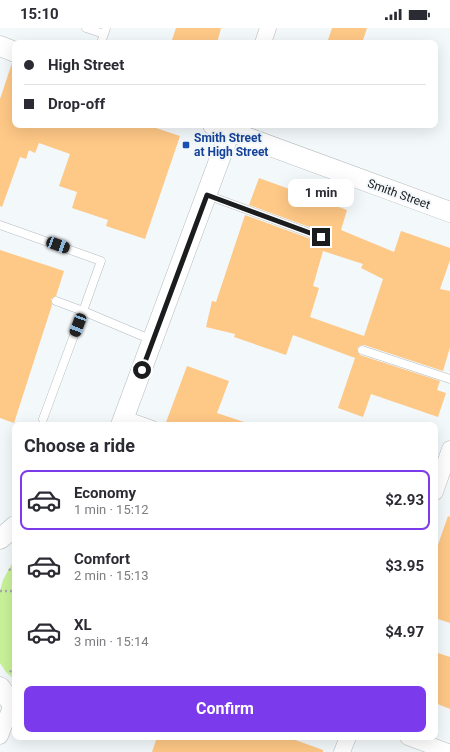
<!DOCTYPE html>
<meta charset="utf-8">
<style>
:root{--surface:#fff;--page:#f2f2f3;--text:#2b2b33;--muted:#7c7c81;--line:#e1e1e2;--accent:#7c3aed}
body{margin:0;font-family:Roboto,sans-serif;background:var(--page);color:var(--text);height:100vh;display:flex;flex-direction:column;font-size:15px;white-space:nowrap}
*{box-sizing:border-box;margin:0}
p{font-size:13px;color:var(--muted)}
.icon{flex:none;width:22px;height:22px;fill:none;stroke:currentColor;stroke-width:2;stroke-linecap:round;stroke-linejoin:round}
.map{position:relative;flex:1;overflow:hidden}
.side{position:absolute;left:12px;top:394px;width:426px;height:318px;display:flex;flex-direction:column;background:var(--surface);border-radius:8px;box-shadow:0 4px 16px #0002}
.side>*{flex:none}
.banner{position:absolute;left:12px;top:12px;width:426px;height:88px;border-radius:8px;box-shadow:0 4px 16px #0002;display:grid;align-content:center;height:88px;padding:0 12px;background:var(--surface)}
.end{position:absolute;width:18px;height:18px;margin:-9px;border:5px solid #1b1c1e;background:#fff;box-shadow:0 0 0 2px #fff}
.from{border-radius:50%}
.bubble{position:absolute;height:28px;border-radius:8px;background:var(--surface);box-shadow:0 4px 16px #0002;font-size:13px;font-weight:700;line-height:28px;text-align:center}
.car{position:absolute;width:12px;height:24px;margin:-12px -6px;border-radius:5px;box-shadow:0 0 3px 1px #0007;background:linear-gradient(#222 24%,#8ab4d8 0 40%,#222 0 76%,#8ab4d8 0 86%,#222 0)}
.banner b{display:flex;align-items:center;gap:14px;height:38px;font-size:15px}
.banner b+b{border-top:1px solid var(--line)}
.banner i{width:10px;height:10px;background:var(--text)}
ul{padding:0;list-style:none}
li{display:flex;align-items:center;gap:12px;height:60px;margin:0 8px 6px;padding:0 4px;border:2px solid transparent;border-radius:8px}
li div{flex:1}
li b{display:block;font-size:15px}
li em{font-style:normal;font-weight:700}
li.selected{border-color:var(--accent)}
li>.icon{width:36px;height:36px;stroke-width:1.5}
h2{padding:0 12px;font-size:18px;line-height:48px}
.primary-button{display:flex;gap:8px;margin-top:auto;padding:8px 12px}
.primary-button a{flex:1;height:46px;border-radius:8px;background:var(--accent);color:#fff;font-size:16px;font-weight:700;line-height:46px;text-align:center}
.status{display:flex;justify-content:space-between;align-items:center;height:28px;padding:0 20px;background:var(--surface);direction:ltr}
.status svg{height:11px;fill:currentColor}
.map>svg:first-child{display:block}
</style>
<div class="status"><b>15:10</b><svg viewBox="0 0 49 12"><path d="M0 12V9h3v3zM5 12V6h3v6zM10 12V3h3v9zM15 12V0h3v12zM26 1h20v11H26zM47 4h2v5h-2z"/></svg></div>
<div class="map">
<svg width="450" height="724" viewBox="0 0 450 724">
<rect width="100%" height="100%" fill="#f3f8fb"/>
<!-- green -->
<path fill="#c9f298" d="M15 530V652L6 644 0 635V563L3 552Z"/>
<!-- building -->
<path fill="#fec886" fill-rule="evenodd" d="M176 0H221L217 15H171Z
M332 0H367L362 15H327Z
M12 35H15V97H147L180 108 145 211 106 198 108 192 72 180 77 164 59 158 70 126 39 115 35 125 29 122 26 131 20 129 2 179 0 178V71Z
M259 150 347 182 341 202 394 224 401 203 450 220V232L440 261 450 263V319L443 343 364 317 359 318 357 321 360 327 440 353 437 362 446 365 438 389 371 366 363 389 338 380 355 330 293 307 286 327 234 309 235 306 206 299 212 273 216 274 245 187 319 214 324 213 326 211 323 204 249 177ZM323 223 363 236 361 240 383 251 364 308 310 289 319 260 313 258Z
M0 222 64 243 56 268 51 271 52 277 14 395 0 390Z
M187 338 229 353 217 385 247 395 246 397H165Z
M448 488 450 489V595L435 590V525Z
M435 624 450 629V681L435 675Z
M157 709H287L323 722V724H152Z"/>
<g fill="none" stroke-linecap="round" stroke-linejoin="round">
<defs>
<path id="service" d="M86 0 104 6
M101 15 106 0
M207 167 321 209
M0 197 101 233 83 283 152 312
M362 322 450 351
M125 387 153 397
M43 391 83 283 56 273"/>
<path id="minor" d="M263 15 268 0
M435 464 450 421
M0 708 12 676
M408 709 448 724
M342 724 348 709"/>
<path id="tertiary" d="M0 18 15 24
M213 97 450 184
M121 397 230 103
M0 511 15 498
M0 659 12 676H15"/>
</defs>
<!-- service casing -->
<use href="#service" stroke="#b6bbbe" stroke-width="9"/>
<!-- minor casing -->
<use href="#minor" stroke="#b6bbbe" stroke-width="17"/>
<!-- tertiary casing -->
<use href="#tertiary" stroke="#b6bbbe" stroke-width="21"/>
<!-- path -->
<path stroke="#a6aaac" stroke-width="2.5" stroke-dasharray="2 3" stroke-linecap="butt" d="M9 541 15 546
M0 563H15
M10 644 15 638"/>
<!-- service -->
<use href="#service" stroke="#fff" stroke-width="8"/>
<!-- minor -->
<use href="#minor" stroke="#fff" stroke-width="16"/>
<!-- tertiary -->
<use href="#tertiary" stroke="#fff" stroke-width="20"/>
</g>
<g fill="none" stroke-linecap="round" stroke-linejoin="round">
<!-- route -->
<path stroke="#1b1c1e" stroke-width="5" d="M142 342 207 167 321 209"/>
</g>
<!-- markers -->
<rect fill="#1a4fb4" stroke="#f3f8fb" stroke-width="1.5" x="182" y="113" width="8" height="8" rx="2"/>
<g text-anchor="middle" stroke-width="4" stroke-linejoin="round" paint-order="stroke">
<!-- transit labels -->
<g font-size="12" font-weight="bold" fill="#164399" stroke="#f3f8fb" text-anchor="start">
<text x="194" y="114">Smith Street<tspan x="194" dy="14">at High Street</tspan></text>
</g>
<!-- street labels -->
<g font-size="12" fill="#1b1c1e" stroke="#f3f8fb">
<text transform="translate(399 166) rotate(20)" y="4">Smith Street</text>
</g>
</g>
</svg>
<i class="end from" style="left:142px;top:342px"></i>
<i class="end" style="left:321px;top:209px"></i>
<div class="bubble" style="left:288px;top:151px;width:66px">1 min</div>
<i class="car" style="left:58px;top:217px;rotate:110deg"></i>
<i class="car" style="left:78px;top:297px;rotate:201deg"></i>
<div class="banner">
<b><i class="from"></i>High Street</b>
<b><i></i>Drop-off</b>
</div>
<section class="side">
<h2>Choose a ride</h2>
<ul>
<li class="selected"><svg class="icon" aria-label="car" viewBox="0 0 24 24"><path d="M5 17H2v-5l4-1 3-4h7l3 4 3 1v5h-3M9 17h6M6 11h13"/><circle cx="7" cy="17" r="2"/><circle cx="17" cy="17" r="2"/></svg><div><b>Economy</b><p>1 min · 15:12</p></div><em>$2.93</em></li>
<li><svg class="icon" aria-label="car" viewBox="0 0 24 24"><path d="M5 17H2v-5l4-1 3-4h7l3 4 3 1v5h-3M9 17h6M6 11h13"/><circle cx="7" cy="17" r="2"/><circle cx="17" cy="17" r="2"/></svg><div><b>Comfort</b><p>2 min · 15:13</p></div><em>$3.95</em></li>
<li><svg class="icon" aria-label="car" viewBox="0 0 24 24"><path d="M5 17H2v-5l4-1 3-4h7l3 4 3 1v5h-3M9 17h6M6 11h13"/><circle cx="7" cy="17" r="2"/><circle cx="17" cy="17" r="2"/></svg><div><b>XL</b><p>3 min · 15:14</p></div><em>$4.97</em></li>
</ul>
<div class="primary-button"><a>Confirm</a></div>
</section>
</div>
